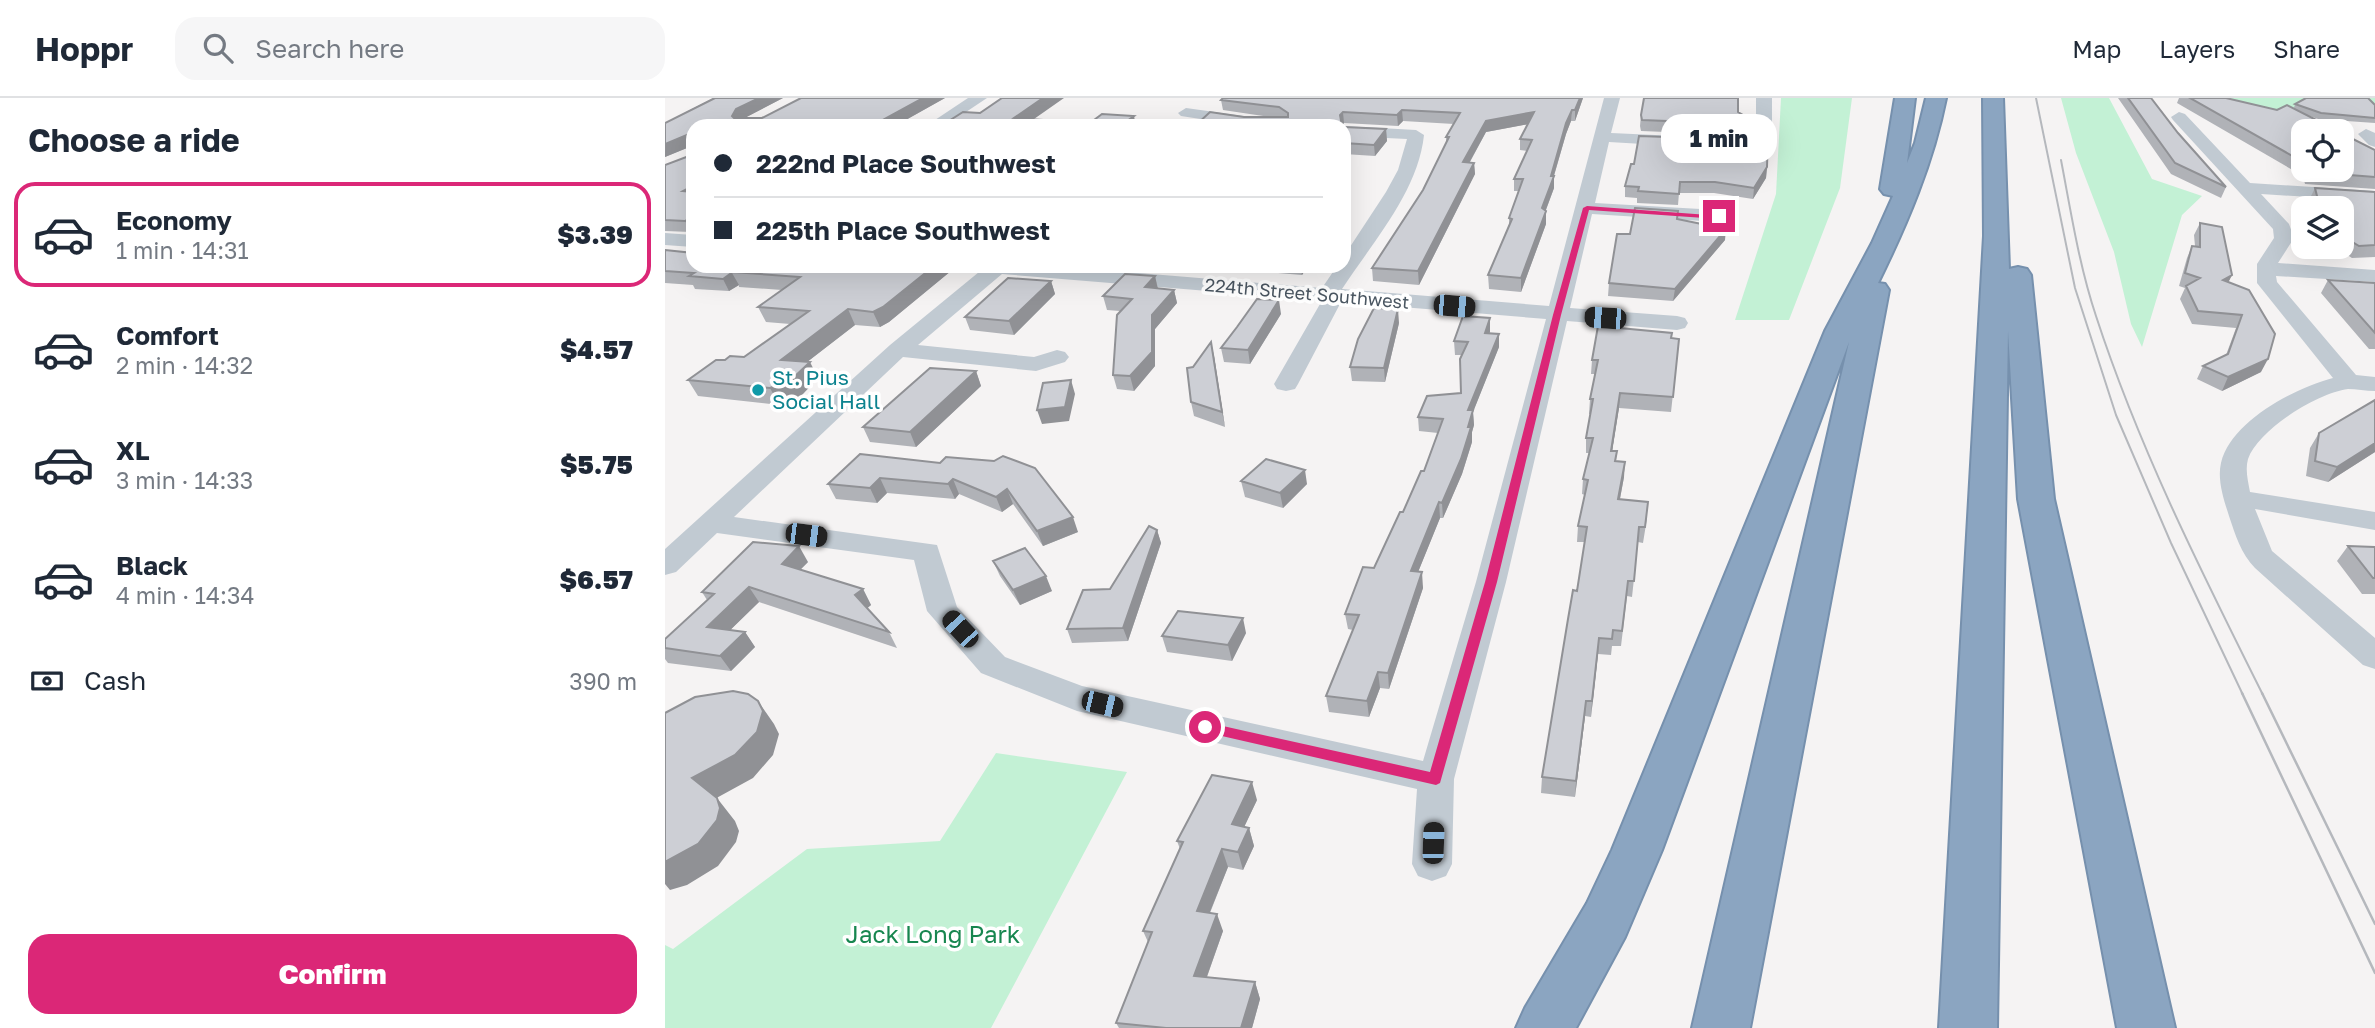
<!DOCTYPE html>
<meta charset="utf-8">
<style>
:root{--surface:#fff;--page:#f6f6f7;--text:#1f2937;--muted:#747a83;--line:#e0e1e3;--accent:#db2777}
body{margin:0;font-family:"Golos Text",sans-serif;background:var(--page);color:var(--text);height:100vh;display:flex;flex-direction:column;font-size:26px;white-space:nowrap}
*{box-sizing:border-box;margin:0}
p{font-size:23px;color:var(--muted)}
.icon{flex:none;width:38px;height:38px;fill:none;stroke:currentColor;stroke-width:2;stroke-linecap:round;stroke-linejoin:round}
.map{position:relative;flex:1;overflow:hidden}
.side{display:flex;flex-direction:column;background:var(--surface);width:665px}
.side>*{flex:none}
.top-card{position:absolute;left:21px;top:21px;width:665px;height:154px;border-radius:21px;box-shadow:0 7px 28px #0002;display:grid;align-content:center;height:154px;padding:0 28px;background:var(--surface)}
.fabs{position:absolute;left:1626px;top:21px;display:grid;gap:14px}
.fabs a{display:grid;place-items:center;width:63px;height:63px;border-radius:14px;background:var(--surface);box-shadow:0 7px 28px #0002;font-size:35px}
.end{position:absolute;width:32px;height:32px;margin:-16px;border:9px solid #db2777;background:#fff;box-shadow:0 0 0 4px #fff}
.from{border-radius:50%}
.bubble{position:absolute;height:49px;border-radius:21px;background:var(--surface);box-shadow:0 7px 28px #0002;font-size:23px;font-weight:800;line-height:49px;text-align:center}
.car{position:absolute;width:21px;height:42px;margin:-21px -10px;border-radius:9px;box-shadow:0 0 5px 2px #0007;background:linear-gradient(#222 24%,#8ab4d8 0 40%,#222 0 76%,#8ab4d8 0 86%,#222 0)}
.top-card b{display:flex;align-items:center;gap:24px;height:66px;font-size:26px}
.top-card b+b{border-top:2px solid var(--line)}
.top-card i{width:18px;height:18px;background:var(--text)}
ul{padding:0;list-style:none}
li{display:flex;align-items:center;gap:21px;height:105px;margin:0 14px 10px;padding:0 14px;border:4px solid transparent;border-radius:21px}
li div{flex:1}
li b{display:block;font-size:26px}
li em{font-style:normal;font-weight:800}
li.selected{border-color:var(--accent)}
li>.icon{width:63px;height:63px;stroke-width:1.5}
h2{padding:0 28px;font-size:32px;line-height:84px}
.pay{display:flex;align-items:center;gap:18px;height:77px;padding:0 28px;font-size:26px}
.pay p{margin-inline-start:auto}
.action{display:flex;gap:14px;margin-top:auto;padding:14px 28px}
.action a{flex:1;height:80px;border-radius:21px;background:var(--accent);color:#fff;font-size:28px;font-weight:800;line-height:80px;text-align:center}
header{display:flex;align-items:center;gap:42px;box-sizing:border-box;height:98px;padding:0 35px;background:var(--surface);border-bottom:2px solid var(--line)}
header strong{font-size:33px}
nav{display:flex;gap:38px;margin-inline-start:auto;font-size:24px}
.search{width:490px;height:63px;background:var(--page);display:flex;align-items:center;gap:18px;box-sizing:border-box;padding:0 24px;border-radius:21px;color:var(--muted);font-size:26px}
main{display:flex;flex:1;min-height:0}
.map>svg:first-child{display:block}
</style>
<header>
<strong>Hoppr</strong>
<div class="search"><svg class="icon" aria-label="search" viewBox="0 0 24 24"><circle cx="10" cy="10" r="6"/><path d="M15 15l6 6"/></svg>Search here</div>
<nav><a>Map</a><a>Layers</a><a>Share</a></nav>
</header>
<main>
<section class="side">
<h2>Choose a ride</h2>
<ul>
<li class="selected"><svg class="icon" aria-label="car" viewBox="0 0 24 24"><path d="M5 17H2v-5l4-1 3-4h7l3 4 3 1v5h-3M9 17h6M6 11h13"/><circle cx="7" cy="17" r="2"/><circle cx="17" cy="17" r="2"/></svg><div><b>Economy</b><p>1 min · 14:31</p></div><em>$3.39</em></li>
<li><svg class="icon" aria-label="car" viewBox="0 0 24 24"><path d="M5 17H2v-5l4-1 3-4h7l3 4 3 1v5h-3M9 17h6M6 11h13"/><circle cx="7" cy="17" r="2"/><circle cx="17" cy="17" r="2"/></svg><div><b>Comfort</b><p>2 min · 14:32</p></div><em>$4.57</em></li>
<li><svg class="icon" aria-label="car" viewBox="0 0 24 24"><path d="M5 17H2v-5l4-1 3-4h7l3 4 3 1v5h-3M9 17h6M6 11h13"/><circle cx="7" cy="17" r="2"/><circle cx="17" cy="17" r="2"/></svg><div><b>XL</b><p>3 min · 14:33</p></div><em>$5.75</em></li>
<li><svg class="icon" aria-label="car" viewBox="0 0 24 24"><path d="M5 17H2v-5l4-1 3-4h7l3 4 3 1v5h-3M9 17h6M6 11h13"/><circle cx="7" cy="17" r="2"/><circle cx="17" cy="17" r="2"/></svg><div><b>Black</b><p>4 min · 14:34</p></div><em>$6.57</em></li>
</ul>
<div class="pay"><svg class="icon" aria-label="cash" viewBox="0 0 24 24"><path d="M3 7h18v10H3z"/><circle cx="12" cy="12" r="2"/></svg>Cash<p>390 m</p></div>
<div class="action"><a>Confirm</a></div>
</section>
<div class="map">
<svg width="1710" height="930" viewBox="0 0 1710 930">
<rect width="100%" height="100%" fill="#f5f3f3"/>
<!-- green -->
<path fill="#c3f1d5" d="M1116 0H1187L1175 90 1124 222H1070L1111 96Z
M1396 0H1444L1487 81 1537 98 1517 117 1477 249 1466 226 1449 154 1411 55Z
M1532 0H1710V14L1695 13 1638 17Z
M331 655 462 674 326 930H0V847L8 851 142 751 275 743Z"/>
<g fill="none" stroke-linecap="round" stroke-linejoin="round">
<defs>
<path id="highway" d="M1230 0H1250L1242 65 1250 45 1261 0H1281C1268 65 1242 126 1213 185L1220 186 1224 192 1085 930H1027L1184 244 997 752 960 839 911 930H851L860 910 922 805 947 752 1160 233 1207 145 1228 98 1219 96 1215 91Z
M1318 0H1338L1344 171 1353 169 1362 171 1366 177 1389 401 1510 930H1452L1353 401 1343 233 1332 930H1274L1319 138Z"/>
</defs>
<!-- highway casing -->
<use href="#highway" stroke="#7690ad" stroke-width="4"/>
<!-- minor -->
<path fill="#c1cad2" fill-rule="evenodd" d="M303 0H322L280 28H261Z
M939 0H955L946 35 1012 38 1020 43 1012 48 944 44 930 105 1053 112 1062 118 1053 124 927 116 905 210 1012 218 1020 220 1023 225 1020 230 1012 232 902 223 841 484 789 681 787 766 781 778 767 783 753 778 747 766 752 691 412 613 316 575 262 513 249 462 52 435 11 474 0 477V451L225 247 314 174 306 172 303 168H389L657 190 672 168H679V158L721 94 733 72 742 41 679 38V28L751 32 759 37C753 94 707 145 677 191L884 208ZM337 176 653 202 655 206 609 286 612 291 621 293 630 291 633 286 676 204 881 221 811 484 758 663 417 588 340 559 292 509 272 447 69 419 238 259 371 273 400 264 404 259 400 254 392 252 369 259 253 247Z
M1091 0H1107V41L1105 44 1059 46 1057 43 1059 40 1091 37Z
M521 10 615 23 623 28H581L516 18 513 15Z
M1514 14 1520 16 1585 85 1710 93V103L1596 96 1624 126 1629 140 1613 165 1710 172V184L1611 178 1612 184 1691 277 1710 279V293C1701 293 1691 291 1683 291 1652 295 1593 332 1583 361 1580 372 1583 383 1585 394L1710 414V432L1590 411 1607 453 1710 540V571L1698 567 1590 470C1576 456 1570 436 1564 418 1559 402 1552 382 1556 365 1566 323 1630 290 1668 280L1592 185V166L1609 140 1608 131 1508 22 1506 19Z
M1701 31 1710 35V49L1704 47 1693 36Z
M0 135 28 137V149L0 147Z"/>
<!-- highway -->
<use href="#highway" fill="#8ba5c1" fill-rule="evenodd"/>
<!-- tram-far1 -->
<path stroke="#b5b8bd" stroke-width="2" d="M1371 0 1410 190 1451 317 1506 445 1578 597
M1396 62C1406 114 1414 167 1431 218 1474 350 1536 473 1598 597"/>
<!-- tram -->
<path stroke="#b5b8bd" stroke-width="2.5" d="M1577 595 1710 875
M1597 595 1710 826"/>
</g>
<!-- wall -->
<path fill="#b0b2b7" d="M48 0H118L79 20H97L136 0H280L230 28H28L26 134 0 133V67L24 58V49L0 59V25Z
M918 0 910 23H906L901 36 889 78V90L881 112V126L856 194 824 191 823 177 844 127V120L854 93H849V81L862 53 855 52V41L863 26 821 34 805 64 809 65 810 76 754 187 708 183 707 170 758 92 781 45V39L789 26 738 23 733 28 679 25 677 27 579 19H605L558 12 556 2Z
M1453 0H1486L1513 35 1561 89 1556 100 1506 76Z
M1514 0H1561L1612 12 1629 10 1630 6 1710 7V25L1653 21 1639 16 1638 33V72H1676L1710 52V91L1640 86 1638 78 1512 5Z
M1073 14 1088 23 1086 35 1052 36 976 33 975 28 976 17Z
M679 29 721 31 722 43 710 58 679 56Z
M1102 69 1101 80 1088 101 1049 95H1014L1013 107 972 105V100L960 99V88Z
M1650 90 1710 94V159L1687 160 1670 149H1676V110H1646L1644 102Z
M1012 121 1060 142 1008 203 943 198 944 185 965 136Z
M1535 125 1567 177 1563 184 1584 192 1596 274 1557 293 1532 281 1538 268 1561 257 1571 230 1527 226 1515 201 1520 190 1514 188 1522 160 1527 148H1530L1529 137Z
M0 152 28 168H292L224 224 215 229 190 227 142 264 153 280 135 299 114 307 33 298 23 282 60 262 79 259 125 226 101 224 93 209 117 192 74 189V187L64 193 30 191 28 187 0 185Z
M478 168H516L509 175 479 173Z
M612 168H643L637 177 613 175Z
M490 178 493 190 509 192 512 205 490 231V268L469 293 452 291 448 277 455 213 442 212 438 198Z
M1663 182 1710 185V251H1704L1656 195Z
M386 183 390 196 349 237 305 232 300 219Z
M616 216 585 266 559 264 556 250Z
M734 225 720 284 687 283 685 269Z
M824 235 834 236V249L808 314 809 327 807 334V344L797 376 778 420H775L753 474 758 490 724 591 715 590 704 619 664 614 661 598 688 532 683 531 680 516 709 470 759 373 773 335 754 333 753 319 796 295 797 257H790L789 243Z
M1007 240 1014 241 1006 314 954 310 947 353H952L951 363 959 379 955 401 982 420 978 445 973 444 967 499 962 498 956 548H947L946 557 933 556 926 619 920 618 910 699 876 695 877 679 912 493 920 444H912L913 428 920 397 917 396 918 381 924 355H921V340L926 316H924L925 301 930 276H926L927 262Z
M549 258 560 329 529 318 526 304 528 269Z
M311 273 316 288 251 349 205 344 198 329Z
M1654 335 1710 354 1663 384 1641 378 1645 350Z
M329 363 413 434 378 448 348 406 337 414 294 396 290 401 222 395 212 405 171 401 163 386 275 365Z
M576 383 642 386 618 410 580 399Z
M492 432 496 445 463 543 407 545 402 531 445 491Z
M1683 448 1710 449V496H1697L1672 463Z
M328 463 387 493 355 507 335 478Z
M143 464 135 472 198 491 206 507 202 510 224 534 232 550 94 504 65 532 80 534 90 549 66 573 3 565 0 561V541L42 502 37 494Z
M581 535 567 563 502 554 497 538Z
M592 702 579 729 584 730 589 748 578 772 563 769 545 815 558 833 542 879 590 884 595 901 587 930H454L451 925 483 844 478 833 515 751 512 743Z"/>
<!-- shaded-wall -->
<path fill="#909195" d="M94 0H118L76 22 72 28 67 18 71 11Z
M258 0H280L230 28H207Z
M378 0H399L359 28 349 20Z
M915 0H918L910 23V12Z
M737 12 738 23 733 28 732 17Z
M907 12 906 23 901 36 887 84 889 78V90L877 122V110L886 78 901 25Z
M678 14 679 25 676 28 675 17Z
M869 14V25L821 34 798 76V64L821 23Z
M469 18 471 28H455Z
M721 31 722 43 710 58 709 47Z
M22 37 27 48 0 59V46Z
M809 65 810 76 754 187 753 173Z
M1102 69 1101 80 1088 101 1089 90Z
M28 88V102L18 93Z
M680 105 681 117 679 120V106Z
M881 113V126L856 194V180Z
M28 118V133L26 134 20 123Z
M1061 131 1060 142 1008 203 1010 191Z
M269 168H292L224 224 215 229 208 214Z
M507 168H516L509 175Z
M635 168H643L637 177Z
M67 175 74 187 64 193 58 181Z
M1567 177 1561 189 1558 182Z
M490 178 493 192 480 189Z
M386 183 390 196 349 237 344 223Z
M509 192 512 205 490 231V268L469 293 465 278 487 217Z
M614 202 616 216 585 266 583 252Z
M183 211 190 227 124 278 116 262Z
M733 211 734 225 720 284 719 270Z
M825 220V234L820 248V235Z
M834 236V249L808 314 809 327 807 334V344L797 376 778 420 777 405 803 312Z
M546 244 549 258 560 329 557 314Z
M1603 261 1596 274 1557 293 1563 279Z
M145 264 153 280 135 299 114 307 105 290Z
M311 273 316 288 251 349 245 334Z
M406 282 410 296 404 323 377 326 372 312Z
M955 295 954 310 945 367 946 353Z
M1710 345V354L1663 384 1672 369Z
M960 364 959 379 952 416 953 401Z
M640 372 642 386 618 410 615 395Z
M215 380 222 395 212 405 205 390Z
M288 381 294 396 290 401 283 386Z
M342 391 348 406 337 414 331 399Z
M774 404 775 420 747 489 746 473Z
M408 419 413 434 378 448 372 433Z
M492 432 496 445 463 543 458 530Z
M134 448 143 464 126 481 117 466Z
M757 474 758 490 724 591 723 575Z
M381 478 387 493 355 507 348 492Z
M84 489 94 504 53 544 42 529Z
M198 491 206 507 199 513 190 497Z
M578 520 581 535 567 563 563 547Z
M80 534 90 549 66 573 55 558Z
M934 540 933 556 926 619 927 603Z
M713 574 715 590 704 619 702 603Z
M93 603 109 626 114 636 108 657 88 680 46 703 27 680Z
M921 603 920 618 910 699 911 683Z
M587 684 592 702 572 744 567 726Z
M52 700 70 723 74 733 71 744 53 768 22 787 5 792 0 786V764Z
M584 730 589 748 578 772 573 754Z
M557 751 563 769 538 831 532 813Z
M552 816 558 833 536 895 529 878Z
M590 884 595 901 587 930H576Z"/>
<!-- building -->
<path fill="#cdcfd5" stroke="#909195" stroke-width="2" d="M50 0H94L71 11 67 18 69 20H97L136 0H258L207 28H28V88L18 93 28 94V118L20 123 0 122V67L24 58 25 39 22 37 0 46V25Z
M337 0H378L349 20 425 25 437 16 469 18 455 28H276L298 14 315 15Z
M558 0H915L910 12H907L901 25 886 78H889L877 110 881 113 856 180 823 177 847 121 844 120 858 81H849L867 42 855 41 869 14 821 23 798 64 809 65 753 173 707 170 758 92 784 39H781L795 15 737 12 732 17 678 14 675 17 677 28H530L545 14 579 19H623V15L614 9 556 2Z
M979 0H1073V14L1088 23 1053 25 977 22 976 17Z
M1463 0H1486L1513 35 1561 89 1510 65Z
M1525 0H1561L1612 12 1622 7 1673 33H1638V64Z
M1641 0H1703L1710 7V20L1656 15 1630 6Z
M679 29 721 31 709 47 679 45Z
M1676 35 1710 52V79L1646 74 1645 72H1676Z
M1103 36 1102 69 1089 90 1050 84H1015L1014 96 973 93 974 89 960 88 966 66H969L974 38 1058 41Z
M1650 90 1710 94V147L1694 148 1676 137V110H1655Z
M970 110 1013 113 1012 121 1061 131 1010 191 944 185 952 136H965Z
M1535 125 1557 129 1567 177 1558 182 1584 192 1610 236 1603 261 1563 279 1538 268 1563 256 1577 217 1533 213 1521 188 1535 180 1520 175 1527 148 1535 149Z
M0 152 28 155V168H76L58 181 24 178 29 175 0 173Z
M76 168H269L218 209 208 214 183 211 116 262 145 264 126 282 105 290 23 282 51 262H60L65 258 79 259 144 213 93 209 135 179 67 174Z
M460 176 490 178 480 189 509 192 487 217V254L465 278 448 277 452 217 467 201 438 198Z
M343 180 386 183 344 223 300 219Z
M1663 182 1710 185V235Z
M592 201 614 202 583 252 556 250 572 229Z
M709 210 733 211 719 270 685 269 693 241Z
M798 218 825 220 820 235 834 236 803 312H808L803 329H806L796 361 777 405 774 404 746 473 757 474 723 575 713 574 702 603 661 598 694 517 680 516 698 469 709 470 735 414H738L756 373H759L778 321 753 319 762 298 796 295 795 261 803 244 789 243Z
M933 228 1007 235 1006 240 1014 241 1008 299 955 295 946 353H952L950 363 960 364 953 401 983 404 980 429H974L969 483H963L957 533 948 532 947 541 934 540 927 603H921L911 683 877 679 903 521 908 492 912 493 922 429 913 428 923 382 918 381 928 340H921L928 301H925L933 262H927Z
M546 244 557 314 526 304 522 270 528 269Z
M265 270 311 273 245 334 198 329Z
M406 282 400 309 372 312 378 285Z
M1710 302V345L1672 369 1650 363 1654 335Z
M195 356 275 365 281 359 329 363 338 358 370 370 408 419 372 433 342 391 331 399 288 381 283 386 215 380 205 390 163 386Z
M601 361 640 372 615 395 576 383Z
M484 428 492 432 458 530 402 531 418 492 445 491Z
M88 444 134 448 117 466 198 491 190 497 224 534 84 489 42 529 80 534 55 558 0 550V541L49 496 37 494Z
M1683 448 1710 449V480H1708Z
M360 450 381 478 348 492 328 463Z
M513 513 578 520 563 547 497 538Z
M68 593 83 596 93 603 98 613 92 634 70 657 27 680 52 700 55 710 52 722 33 746 0 764V615L30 599Z
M547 677 587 684 567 726 584 730 573 754 557 751 532 813 552 816 529 878 590 884 576 930H501L451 925 487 834 478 833 518 744 512 743Z"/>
<!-- route -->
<path fill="#db2777" d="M922 108 1057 118 1054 121 924 112 896 217 832 484 775 685 771 687 535 633 533 629 540 624 765 674 820 484 888 217 918 110Z"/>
<!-- markers -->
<circle fill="#0f9aa8" stroke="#fff" stroke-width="2.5" cx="93" cy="292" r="7"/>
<g text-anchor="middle" stroke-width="7" stroke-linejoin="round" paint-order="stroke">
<!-- far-street labels -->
<g font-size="18" fill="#4a5661" stroke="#fff">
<text transform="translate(642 196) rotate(5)" y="6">224th Street Southwest</text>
</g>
<!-- culture labels -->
<g font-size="21" fill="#0d838f" stroke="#fff" text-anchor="start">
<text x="107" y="287">St. Pius<tspan x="107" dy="24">Social Hall</tspan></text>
</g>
<!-- near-park labels -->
<g font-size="24" fill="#17864f" stroke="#fff">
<text x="268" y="845">Jack Long Park</text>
</g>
</g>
</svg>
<div class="fabs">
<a><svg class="icon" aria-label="locate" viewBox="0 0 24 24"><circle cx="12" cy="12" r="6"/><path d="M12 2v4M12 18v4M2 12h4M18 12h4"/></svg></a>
<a><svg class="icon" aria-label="layers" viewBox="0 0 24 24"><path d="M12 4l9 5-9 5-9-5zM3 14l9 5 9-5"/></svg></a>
</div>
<i class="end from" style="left:540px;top:629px"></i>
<i class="end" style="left:1054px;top:118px"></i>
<div class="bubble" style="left:996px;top:16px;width:116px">1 min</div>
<i class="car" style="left:789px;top:208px;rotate:95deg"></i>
<i class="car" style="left:940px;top:220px;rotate:274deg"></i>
<i class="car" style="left:141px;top:437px;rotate:97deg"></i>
<i class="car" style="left:295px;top:531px;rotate:317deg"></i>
<i class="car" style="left:437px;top:606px;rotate:103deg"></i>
<i class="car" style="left:768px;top:745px;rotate:2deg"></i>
<div class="top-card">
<b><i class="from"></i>222nd Place Southwest</b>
<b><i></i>225th Place Southwest</b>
</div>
</div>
</main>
